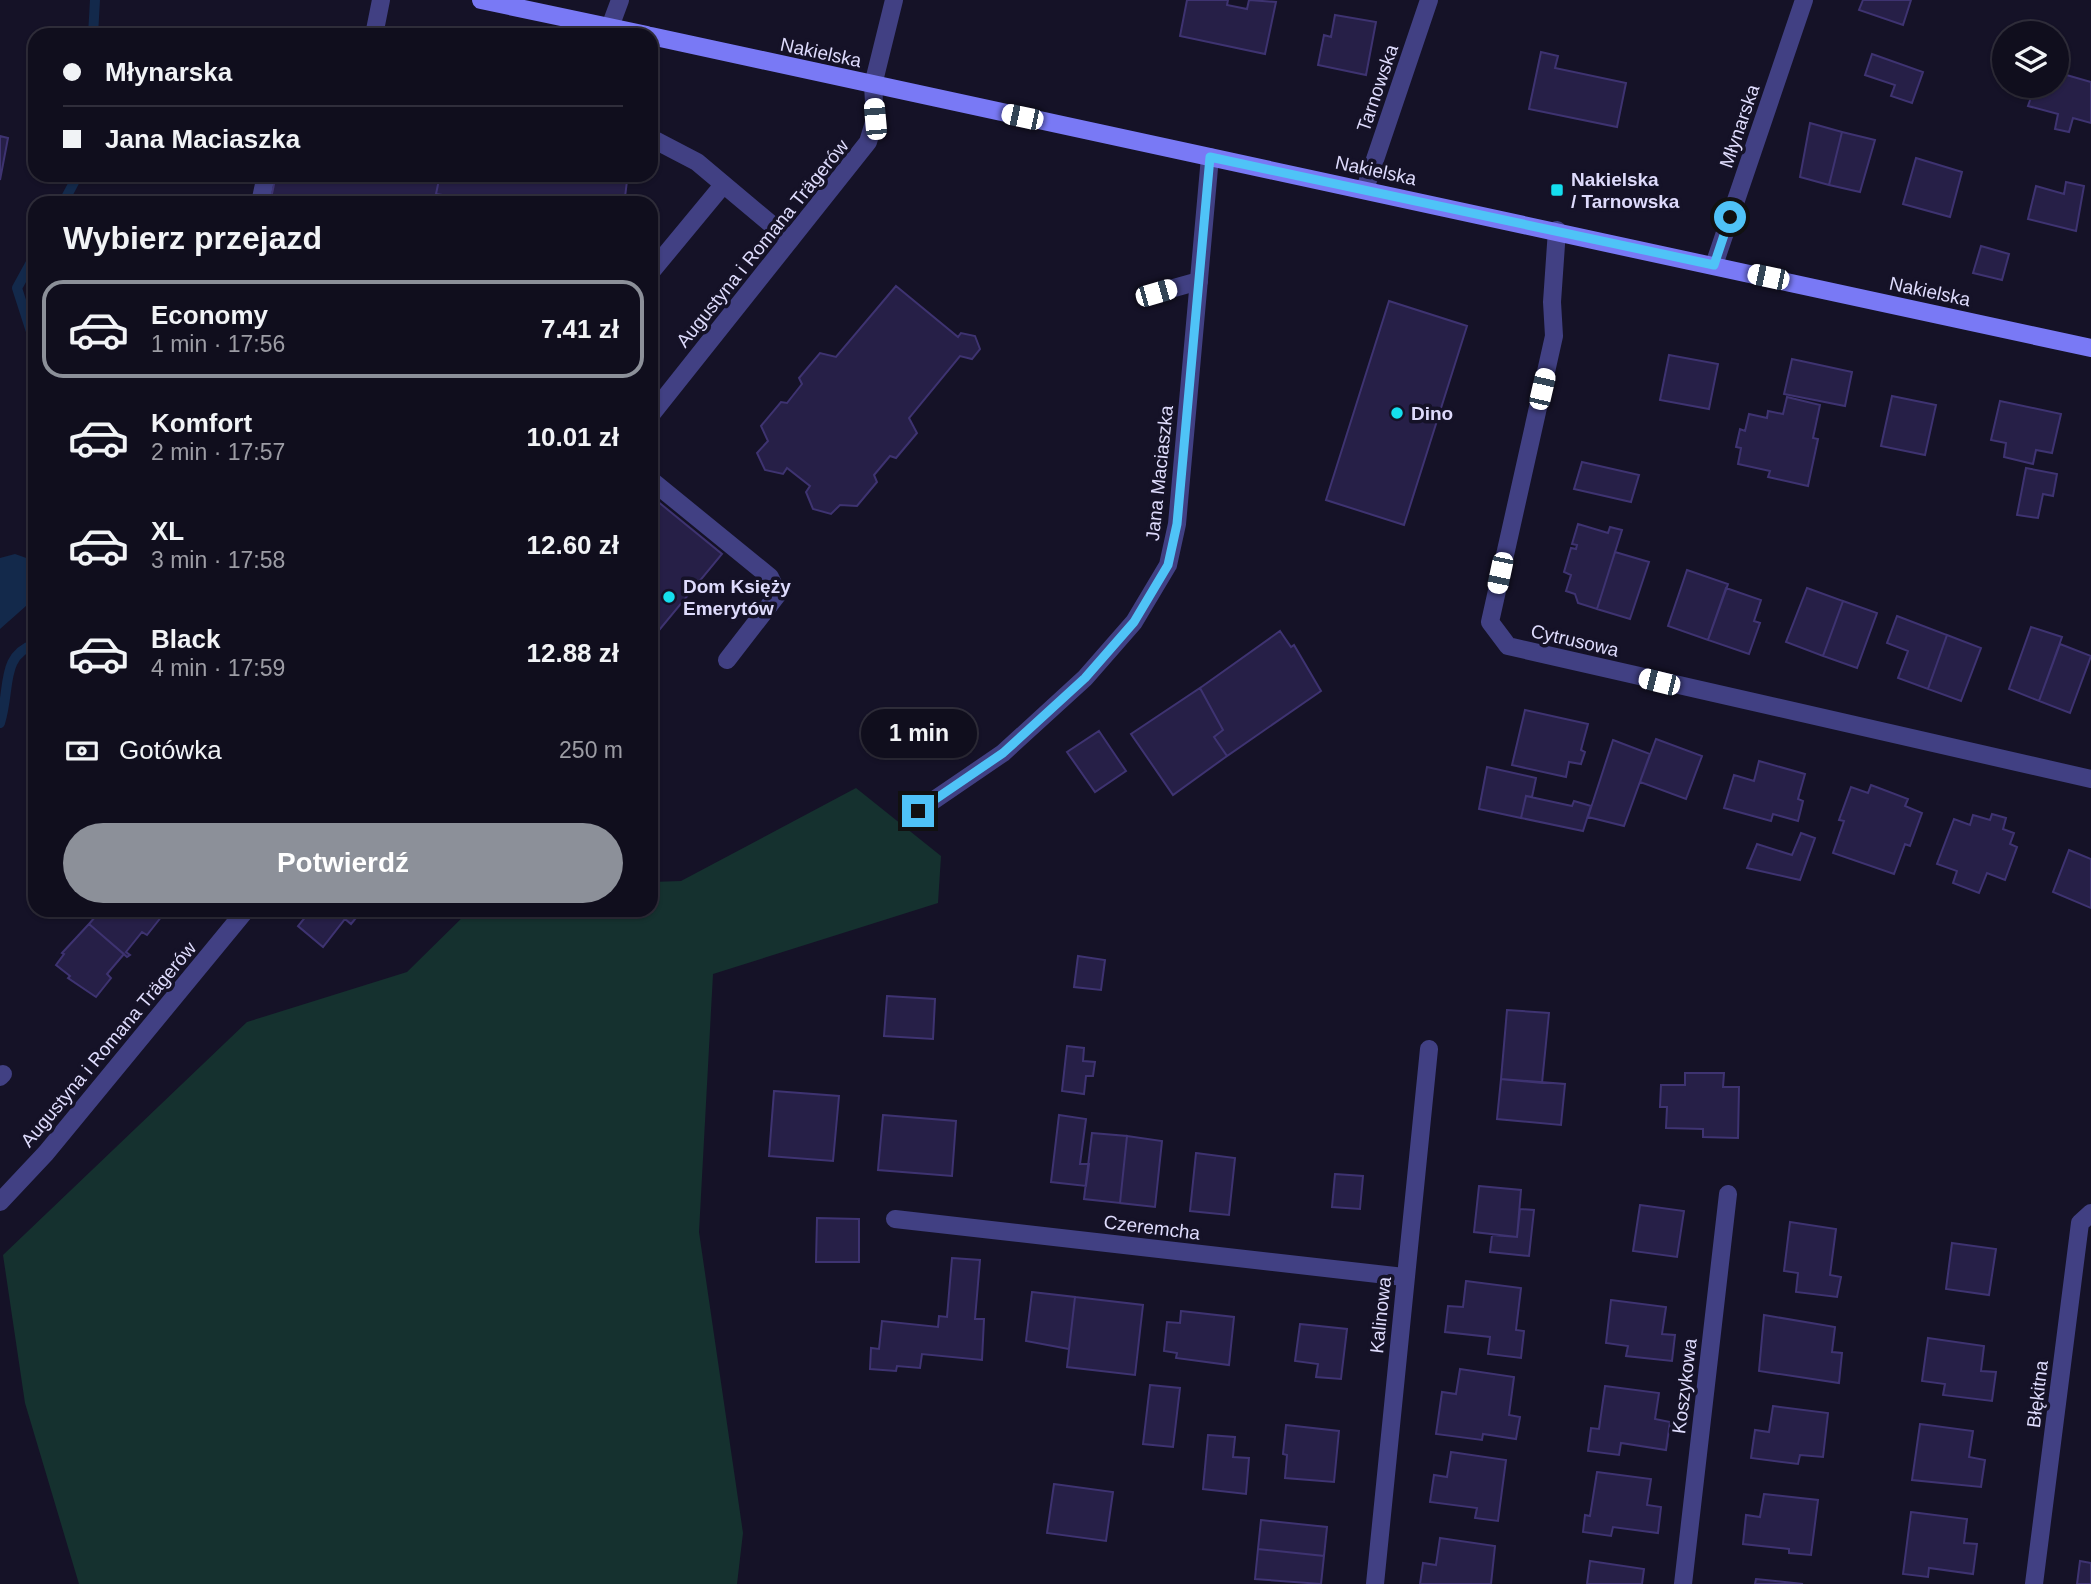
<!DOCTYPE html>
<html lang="pl">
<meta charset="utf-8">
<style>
:root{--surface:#100e1d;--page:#1e1c2a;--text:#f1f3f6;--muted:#9c9ca4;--line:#302e3b;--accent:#8c9099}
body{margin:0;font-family:Arial,sans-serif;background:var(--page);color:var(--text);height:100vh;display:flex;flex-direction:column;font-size:26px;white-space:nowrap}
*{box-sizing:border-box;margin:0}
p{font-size:23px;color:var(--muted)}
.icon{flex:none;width:38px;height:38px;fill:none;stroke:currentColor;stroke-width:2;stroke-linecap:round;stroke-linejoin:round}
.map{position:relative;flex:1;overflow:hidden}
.sheet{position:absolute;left:28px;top:196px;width:630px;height:721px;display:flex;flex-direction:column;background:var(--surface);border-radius:21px;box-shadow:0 2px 5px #0004,0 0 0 2px var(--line)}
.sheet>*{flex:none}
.guide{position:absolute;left:28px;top:28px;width:630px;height:154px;border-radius:21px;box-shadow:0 2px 5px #0004,0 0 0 2px var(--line);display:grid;align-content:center;height:154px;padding:0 35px;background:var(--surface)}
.buttons{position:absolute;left:1992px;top:21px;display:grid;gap:14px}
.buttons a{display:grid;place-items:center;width:77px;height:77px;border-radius:50%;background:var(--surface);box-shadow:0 2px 5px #0004,0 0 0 2px var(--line);font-size:35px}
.end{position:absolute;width:32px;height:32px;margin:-16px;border:9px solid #4fc3f7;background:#111;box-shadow:0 0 0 4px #111}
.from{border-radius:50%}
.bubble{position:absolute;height:49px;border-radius:24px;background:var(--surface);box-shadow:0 2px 5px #0004,0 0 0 2px var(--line);font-size:23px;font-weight:700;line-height:49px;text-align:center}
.car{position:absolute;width:21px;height:42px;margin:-21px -10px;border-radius:9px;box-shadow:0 0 5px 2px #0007;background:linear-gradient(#fff 24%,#345 0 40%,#fff 0 76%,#345 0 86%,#fff 0)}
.guide b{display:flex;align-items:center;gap:24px;height:66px;font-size:26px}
.guide b+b{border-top:2px solid var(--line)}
.guide i{width:18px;height:18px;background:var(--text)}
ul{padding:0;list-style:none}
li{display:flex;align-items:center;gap:21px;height:98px;margin:0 14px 10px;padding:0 21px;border:4px solid transparent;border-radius:21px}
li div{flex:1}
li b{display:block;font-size:26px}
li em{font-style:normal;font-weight:700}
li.selected{border-color:var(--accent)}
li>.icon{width:63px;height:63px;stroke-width:1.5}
h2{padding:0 35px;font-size:32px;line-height:84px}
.pay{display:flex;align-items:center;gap:18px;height:77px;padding:0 35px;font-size:26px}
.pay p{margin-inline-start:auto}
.primary-button{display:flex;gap:14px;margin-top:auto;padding:14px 35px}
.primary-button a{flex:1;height:80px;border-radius:42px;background:var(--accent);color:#fff;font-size:28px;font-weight:700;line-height:80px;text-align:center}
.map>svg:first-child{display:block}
</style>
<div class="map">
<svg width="2091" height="1584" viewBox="0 0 2091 1584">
<rect width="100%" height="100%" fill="#151227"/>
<!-- green -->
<path fill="#15312f" d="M856 788 941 856 938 903 713 974 699 1232 743 1533 737 1584H79L25 1403 3 1255 247 1022 407 972 470 910H651V882L681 881Z"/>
<!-- water -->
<path fill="#13294b" d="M15 554 35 561V598L0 629V558Z"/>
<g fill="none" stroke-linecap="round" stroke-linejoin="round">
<!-- stream -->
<path stroke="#13294b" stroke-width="10" d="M93 35 95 0
M63 203 78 175
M35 255 17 288 35 344
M0 723C11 687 0 656 35 644"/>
</g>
<!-- building -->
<path fill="#261f47" stroke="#3e3371" stroke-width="2" d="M1187 0H1228L1227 5 1247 9 1249 0 1276 2 1265 54 1180 36Z
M1863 0H1911L1903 25 1859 10Z
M1335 15 1376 22 1366 75 1318 65 1324 35 1331 37Z
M1541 52 1558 56 1555 68 1626 83 1617 127 1529 109Z
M1872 54 1923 72 1912 103 1891 96 1895 85 1865 75Z
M2056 72 2091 82V123L2073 118 2069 132 2055 129 2058 114 2028 106 2035 86H2056Z
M1810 123 1842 132 1829 185 1800 177Z
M1842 132 1875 140 1860 192 1829 185Z
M0 136 8 138 0 180Z
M1916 158 1962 172 1950 217 1903 204Z
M276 175H440L436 194 443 195 441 203H270Z
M440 175H623L627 181 625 197 630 203H441L443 195 436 194Z
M2066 182 2084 186 2076 231 2028 219 2036 186 2064 194Z
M1981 246 2009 254 2002 280 1973 273Z
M896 286 958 337 961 333 975 336 980 349 972 359 960 356 909 418 917 433 896 458 890 456 874 475 877 482 857 506 840 505 831 514 813 509 806 492 810 486 787 468 783 474 765 470 757 453 768 441 761 426 781 402 787 403 802 384 799 378 820 353 836 357Z
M1389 301 1467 326 1404 525 1326 500Z
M1669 355 1718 364 1709 409 1660 400Z
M1792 359 1852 372 1845 406 1784 394Z
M1892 396 1936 405 1925 455 1881 446Z
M1787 397 1820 405 1813 438 1818 439 1808 486 1768 477 1770 471 1738 464 1741 448 1736 447 1740 429 1745 431 1749 414 1767 418 1768 411 1783 414Z
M2000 401 2061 414 2052 453 2036 450 2033 464 2004 457 2006 443 1991 440Z
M1582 462 1639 475 1631 502 1574 489Z
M2026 468 2057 474 2053 496 2043 494 2038 518 2017 515Z
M651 496 722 554 651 640Z
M1578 524 1608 533 1610 527 1622 530 1597 609 1578 603 1575 594 1566 591 1571 575 1564 572 1571 548 1576 549 1577 545 1572 544Z
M1615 552 1649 562 1630 619 1597 609Z
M1687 570 1728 584 1708 640 1668 626Z
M1726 588 1761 600 1754 621 1760 623 1749 654 1708 640Z
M1807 588 1843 601 1823 656 1786 642Z
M1843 601 1877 613 1857 668 1823 656Z
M1897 616 1947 635 1928 689 1898 678 1908 651 1887 643Z
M2031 627 2062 637 2039 701 2009 689Z
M1280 631 1291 647 1294 645 1321 691 1227 756 1214 737 1223 730 1200 688Z
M1947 635 1981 648 1961 701 1928 689Z
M2060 644 2091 656 2070 713 2039 701Z
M1200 688 1223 730 1214 737 1227 756 1173 795 1131 734Z
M1525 710 1588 724 1581 750 1585 752 1581 764 1569 762 1566 777 1512 765Z
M1099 731 1126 771 1095 792 1067 752Z
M1656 739 1702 756 1686 799 1640 782Z
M1613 740 1650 754 1624 826 1588 817Z
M1759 761 1805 774 1798 799 1803 801 1798 821 1773 814 1771 821 1724 808 1734 775 1754 781Z
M1487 767 1536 778 1532 797 1526 796 1521 818 1479 809Z
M1871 785 1908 799 1905 806 1922 813 1910 846 1905 844 1894 874 1833 853 1844 821 1839 820 1851 787 1868 793Z
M1526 796 1572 806 1574 801 1591 806 1583 831 1521 818Z
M1992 814 2006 818 2003 829 2014 833 2010 844 2017 847 2005 880 1987 873 1979 893 1953 883 1957 871 1937 864 1954 819 1970 825 1973 815 1990 820Z
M1801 833 1815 838 1800 880 1747 868 1757 844 1792 855Z
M2069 850 2091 859V908L2053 892Z
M101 910H155L162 916 147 935 142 932 126 952 130 955 127 957 89 924Z
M311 910H368L362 915 360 913 351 924 345 919 323 947 298 926Z
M89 924 124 954 107 974 111 978 96 997 68 978 70 976 56 965 64 954 62 953Z
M1078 956 1105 960 1101 990 1074 987Z
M887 996 935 999 933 1039 884 1036Z
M1507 1010 1549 1013 1542 1083 1501 1079Z
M1067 1046 1084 1048 1083 1061 1095 1062 1093 1076H1086L1084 1094 1062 1091Z
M1685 1073H1724L1723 1087H1739L1738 1138 1703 1137V1129L1666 1128 1667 1107H1660L1661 1085H1685Z
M1501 1079 1565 1084 1561 1125 1497 1119Z
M774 1091 839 1096 833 1161 769 1156Z
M883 1115 956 1121 952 1176 878 1170Z
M1059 1115 1086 1119 1080 1164H1089L1086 1186 1051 1182Z
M1092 1133 1127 1136 1120 1203 1084 1199Z
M1127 1136 1162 1141 1155 1207 1120 1203Z
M1196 1153 1235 1158 1229 1215 1190 1211Z
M1335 1174 1363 1176 1360 1209 1332 1207Z
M1479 1186 1521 1190 1517 1237 1474 1232Z
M1640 1205 1684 1211 1677 1257 1633 1251Z
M1520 1209 1534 1210 1529 1256 1490 1252 1492 1235 1517 1237Z
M817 1218 859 1219V1262H816Z
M1790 1222 1836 1229 1830 1275 1841 1277 1837 1297 1796 1292 1798 1273 1784 1271Z
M1952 1243 1996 1249 1989 1295 1946 1289Z
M952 1258 980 1260 975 1319H984L982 1360 922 1354 920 1368 897 1366 896 1371 870 1369 871 1348 879 1349 882 1321 938 1327 939 1316 947 1317Z
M1466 1281 1521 1288 1516 1330 1524 1331 1521 1358 1488 1354 1490 1337 1445 1332 1448 1306 1463 1307Z
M1032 1292 1075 1297 1069 1349 1026 1341Z
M1075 1297 1143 1305 1135 1375 1067 1367Z
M1611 1300 1666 1307 1662 1334 1675 1335 1672 1361 1626 1356 1628 1346 1606 1343Z
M1181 1311 1234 1317 1229 1365 1176 1358 1177 1353 1164 1351 1167 1322 1180 1323Z
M1764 1315 1835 1327 1832 1352 1842 1353 1839 1383 1759 1371Z
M1300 1324 1347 1329 1341 1379 1316 1377 1318 1364 1295 1361Z
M1928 1338 1984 1346 1981 1371 1996 1372 1992 1401 1943 1395 1945 1384 1922 1381Z
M1460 1369 1514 1377 1509 1415 1520 1417 1516 1439 1483 1434 1482 1440 1436 1434 1442 1392 1456 1394Z
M1150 1385 1180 1388 1173 1447 1143 1444Z
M1605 1386 1659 1393 1655 1419 1670 1422 1666 1450 1621 1443 1619 1455 1588 1451 1591 1428 1599 1429Z
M1773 1406 1828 1413 1823 1457 1800 1455 1798 1464 1751 1458 1755 1430 1769 1432Z
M1920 1424 1973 1431 1969 1457 1985 1460 1981 1487 1912 1480Z
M1286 1425 1339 1431 1334 1482 1285 1478 1287 1455 1283 1454Z
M1208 1435 1235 1437 1233 1457 1249 1458 1246 1494 1203 1489Z
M1451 1452 1506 1460 1498 1521 1475 1518 1477 1508 1430 1502 1434 1475 1447 1477Z
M1597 1472 1651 1479 1647 1505 1661 1507 1658 1533 1613 1527 1611 1536 1583 1532 1585 1515 1590 1516Z
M1054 1484 1113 1492 1106 1541 1047 1533Z
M1764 1494 1818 1500 1811 1555 1789 1553V1549L1743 1544 1746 1515 1760 1517Z
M1911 1512 1967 1519 1964 1543 1977 1544 1973 1574 1929 1568 1928 1577 1903 1574Z
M1261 1520 1327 1527 1324 1556 1258 1549Z
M1440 1538 1495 1546 1491 1584H1420L1423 1563 1436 1565Z
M1258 1549 1324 1556 1321 1584 1255 1579Z
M1590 1561 1644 1569 1642 1584H1587Z
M2080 1561 2091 1563V1584H2077Z
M1756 1579 1803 1584H1755Z"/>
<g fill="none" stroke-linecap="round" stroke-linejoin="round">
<!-- service -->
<path stroke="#414083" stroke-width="18" d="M610 27 620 0
M374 35 381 0
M651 138 697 162 790 240
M260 203 266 175
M651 272 723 185
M1156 293 1199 281
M651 480 770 577 778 594 727 660
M0 1077 3 1074"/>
<!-- minor -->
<path stroke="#414083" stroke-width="18" d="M1365 189 1429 0
M1557 230 1552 302 1554 336 1490 622 1508 646 2091 779
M1714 265 1804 0
M651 415 868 142 875 119 873 85 894 0
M918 811 1003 753 1085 678 1134 622 1168 565 1177 524 1210 157
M0 1202 46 1153 246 910
M895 1219 1404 1277
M1375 1584 1429 1049
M1683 1584 1728 1194
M2034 1584 2080 1223 2091 1213"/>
<!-- secondary -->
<path stroke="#7979f5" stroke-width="18" d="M481 0 647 35
M651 36 2091 348"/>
</g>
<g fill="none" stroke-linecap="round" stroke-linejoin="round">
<!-- route -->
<path stroke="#4fc3f7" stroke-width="9" d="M918 811 1003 753 1085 678 1134 622 1168 565 1177 524 1210 157 1714 265 1730 217"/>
</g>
<!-- markers -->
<g fill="#15deee" stroke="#151227" stroke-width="2.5">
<rect x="1550" y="183" width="14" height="14" rx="3.5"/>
<circle cx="1397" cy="413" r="7"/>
<circle cx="669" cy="597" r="7"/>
</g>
<g text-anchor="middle" stroke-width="7" stroke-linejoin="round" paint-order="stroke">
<!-- street labels -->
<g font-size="19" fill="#dedbfc" stroke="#151227">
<text transform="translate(821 52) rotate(12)" y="7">Nakielska</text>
<text transform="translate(1377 88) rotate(-71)" y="7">Tarnowska</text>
<text transform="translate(1739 126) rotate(-71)" y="7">Młynarska</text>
<text transform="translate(1376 170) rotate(12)" y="7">Nakielska</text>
<text transform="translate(762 243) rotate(-51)" y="7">Augustyna i Romana Trägerów</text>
<text transform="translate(1930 291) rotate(12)" y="7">Nakielska</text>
<text transform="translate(1159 473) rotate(-84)" y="7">Jana Maciaszka</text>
<text transform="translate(1575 640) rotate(13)" y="7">Cytrusowa</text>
<text transform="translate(108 1044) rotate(-50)" y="7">Augustyna i Romana Trägerów</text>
<text transform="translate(1152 1227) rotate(7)" y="7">Czeremcha</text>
<text transform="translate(1380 1315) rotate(-84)" y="7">Kalinowa</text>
<text transform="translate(1684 1386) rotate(-83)" y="7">Koszykowa</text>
<text transform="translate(2037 1394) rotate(-83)" y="7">Błękitna</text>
</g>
<!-- poi labels -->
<g font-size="19" font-weight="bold" fill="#dedbfc" stroke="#151227" text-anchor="start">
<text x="1571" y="186">Nakielska<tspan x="1571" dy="22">/ Tarnowska</tspan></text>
<text x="1411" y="420">Dino</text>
<text x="683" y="593">Dom Księży<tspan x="683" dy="22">Emerytów</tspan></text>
</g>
</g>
</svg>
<div class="buttons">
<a><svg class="icon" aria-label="layers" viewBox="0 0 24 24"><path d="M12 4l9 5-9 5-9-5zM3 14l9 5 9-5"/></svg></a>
</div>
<i class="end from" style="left:1730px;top:217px"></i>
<i class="end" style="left:918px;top:811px"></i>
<div class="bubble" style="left:861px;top:709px;width:116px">1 min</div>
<i class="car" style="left:1022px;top:117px;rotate:282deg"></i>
<i class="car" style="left:875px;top:119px;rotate:355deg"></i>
<i class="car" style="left:1768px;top:277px;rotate:282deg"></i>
<i class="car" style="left:1156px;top:293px;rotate:74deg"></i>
<i class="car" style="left:1542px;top:389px;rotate:13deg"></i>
<i class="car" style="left:1500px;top:573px;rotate:192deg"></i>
<i class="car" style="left:1659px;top:682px;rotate:284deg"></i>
<div class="guide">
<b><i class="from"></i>Młynarska</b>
<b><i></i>Jana Maciaszka</b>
</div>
<section class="sheet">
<h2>Wybierz przejazd</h2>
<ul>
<li class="selected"><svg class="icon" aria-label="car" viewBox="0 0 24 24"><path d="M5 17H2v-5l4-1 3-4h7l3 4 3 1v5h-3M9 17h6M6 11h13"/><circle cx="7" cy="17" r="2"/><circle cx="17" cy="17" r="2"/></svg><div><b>Economy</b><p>1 min · 17:56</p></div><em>7.41 zł</em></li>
<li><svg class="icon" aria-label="car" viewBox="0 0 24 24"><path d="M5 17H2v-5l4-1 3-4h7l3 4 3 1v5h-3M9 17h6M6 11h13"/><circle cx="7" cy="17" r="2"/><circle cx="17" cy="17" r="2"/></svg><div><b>Komfort</b><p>2 min · 17:57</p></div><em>10.01 zł</em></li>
<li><svg class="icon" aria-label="car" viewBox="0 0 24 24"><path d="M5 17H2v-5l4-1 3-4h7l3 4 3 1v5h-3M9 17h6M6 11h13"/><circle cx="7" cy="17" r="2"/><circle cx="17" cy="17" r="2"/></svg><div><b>XL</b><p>3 min · 17:58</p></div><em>12.60 zł</em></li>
<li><svg class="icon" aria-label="car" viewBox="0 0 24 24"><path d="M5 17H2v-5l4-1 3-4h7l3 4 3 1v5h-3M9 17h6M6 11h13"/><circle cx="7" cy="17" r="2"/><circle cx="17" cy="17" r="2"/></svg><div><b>Black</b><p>4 min · 17:59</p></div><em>12.88 zł</em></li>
</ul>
<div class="pay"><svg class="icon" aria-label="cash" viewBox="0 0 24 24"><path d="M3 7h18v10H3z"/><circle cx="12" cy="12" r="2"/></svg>Gotówka<p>250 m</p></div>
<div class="primary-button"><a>Potwierdź</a></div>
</section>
</div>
